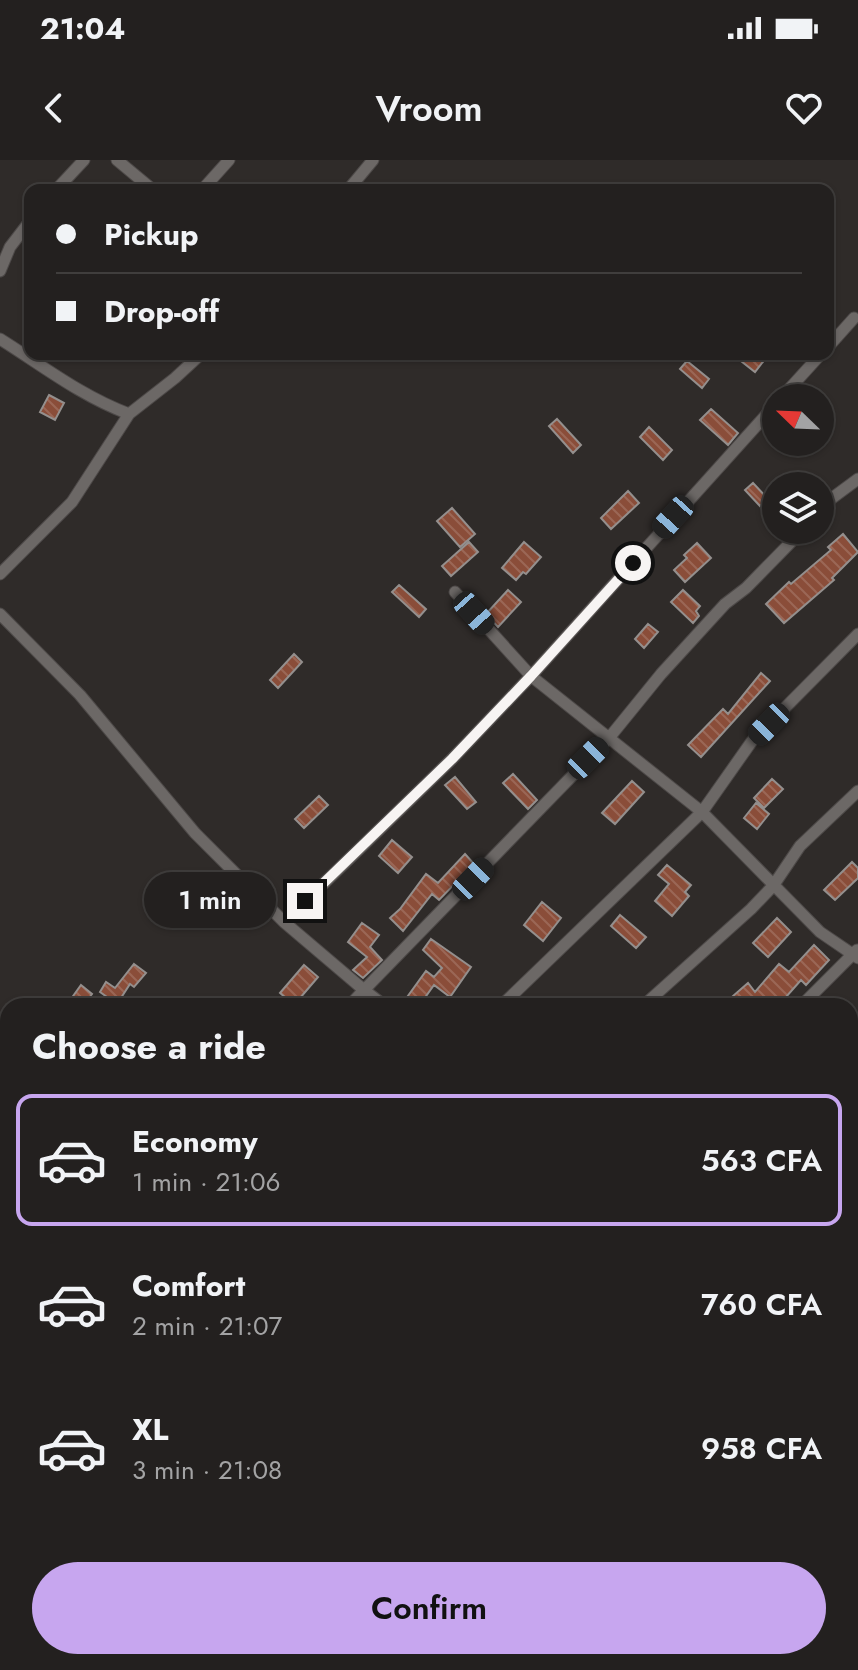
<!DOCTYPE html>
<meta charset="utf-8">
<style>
:root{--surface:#23201f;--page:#2b2828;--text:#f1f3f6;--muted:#a3a3a4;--line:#403e3d;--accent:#c7a6ef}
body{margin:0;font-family:Jost,sans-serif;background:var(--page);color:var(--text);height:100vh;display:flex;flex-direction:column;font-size:30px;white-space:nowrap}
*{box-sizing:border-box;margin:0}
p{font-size:26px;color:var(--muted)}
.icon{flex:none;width:44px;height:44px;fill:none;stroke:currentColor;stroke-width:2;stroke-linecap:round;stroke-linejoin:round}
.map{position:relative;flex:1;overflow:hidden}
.sheet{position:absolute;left:0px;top:838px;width:858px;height:672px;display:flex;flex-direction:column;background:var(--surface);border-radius:24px 24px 0 0;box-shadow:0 2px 6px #0004,0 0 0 2px var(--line)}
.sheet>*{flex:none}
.guide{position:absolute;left:24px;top:24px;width:810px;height:176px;border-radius:16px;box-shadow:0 2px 6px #0004,0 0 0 2px var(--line);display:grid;align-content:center;height:176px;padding:0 32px;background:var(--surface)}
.needle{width:52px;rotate:293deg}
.fabs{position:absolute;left:762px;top:224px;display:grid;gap:16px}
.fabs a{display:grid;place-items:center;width:72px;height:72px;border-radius:50%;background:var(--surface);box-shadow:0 2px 6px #0004,0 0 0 2px var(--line);font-size:40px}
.end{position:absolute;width:36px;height:36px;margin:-18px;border:10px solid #f7f4f3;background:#111;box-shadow:0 0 0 4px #111}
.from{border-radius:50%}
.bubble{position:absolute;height:56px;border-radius:28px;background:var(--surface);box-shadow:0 2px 6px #0004,0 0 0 2px var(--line);font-size:26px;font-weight:600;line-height:56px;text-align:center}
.car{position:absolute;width:24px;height:48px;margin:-24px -12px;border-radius:10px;box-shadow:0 0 6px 2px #0007;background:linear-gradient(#222 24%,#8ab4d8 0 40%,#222 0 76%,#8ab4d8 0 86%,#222 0)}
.guide b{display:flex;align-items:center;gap:28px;height:76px;font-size:30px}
.guide b+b{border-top:2px solid var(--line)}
.guide i{width:20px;height:20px;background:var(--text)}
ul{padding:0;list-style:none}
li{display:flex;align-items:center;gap:24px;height:132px;margin:0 16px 12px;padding:0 16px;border:4px solid transparent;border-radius:16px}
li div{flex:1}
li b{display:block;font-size:30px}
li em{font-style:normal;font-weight:600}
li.current{border-color:var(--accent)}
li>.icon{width:72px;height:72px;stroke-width:1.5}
h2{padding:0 32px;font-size:36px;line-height:96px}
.primary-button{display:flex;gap:16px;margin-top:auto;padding:16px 32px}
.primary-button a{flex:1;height:92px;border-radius:48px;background:var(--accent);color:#111;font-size:32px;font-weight:600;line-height:92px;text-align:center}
.status{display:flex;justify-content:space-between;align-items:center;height:56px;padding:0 40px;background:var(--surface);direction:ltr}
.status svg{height:22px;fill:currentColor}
header{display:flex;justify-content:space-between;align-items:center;height:104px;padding:0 32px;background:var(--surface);font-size:36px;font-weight:600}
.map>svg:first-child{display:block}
</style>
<div class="status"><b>21:04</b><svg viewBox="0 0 49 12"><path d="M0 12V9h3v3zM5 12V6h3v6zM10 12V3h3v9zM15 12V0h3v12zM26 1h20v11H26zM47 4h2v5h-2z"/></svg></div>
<header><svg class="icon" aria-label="back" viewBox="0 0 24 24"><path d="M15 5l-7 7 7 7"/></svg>Vroom<svg class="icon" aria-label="heart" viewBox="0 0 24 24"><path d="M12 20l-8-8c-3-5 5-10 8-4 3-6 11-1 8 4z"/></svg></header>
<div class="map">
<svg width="858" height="1510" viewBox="0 0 858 1510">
<defs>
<pattern id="building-back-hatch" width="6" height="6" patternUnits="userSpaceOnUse" patternTransform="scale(2)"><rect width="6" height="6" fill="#8a4d39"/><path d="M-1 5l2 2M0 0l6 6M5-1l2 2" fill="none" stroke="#9b6756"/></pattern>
</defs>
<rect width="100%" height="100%" fill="#2f2b29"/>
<!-- building -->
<path fill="url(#building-back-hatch)" stroke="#948f8d" stroke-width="2" d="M746 194H769L755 212 741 201Z
M687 201 709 219 702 228 680 209Z
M49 235 64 243 55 260 40 252Z
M711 249 738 273 728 285 700 260Z
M557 259 581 285 573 293 549 266Z
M649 267 672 290 663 300 640 277Z
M753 323 768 339 760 346 745 330Z
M628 331 639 343 611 369 601 358Z
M452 348 475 374 460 387 437 361Z
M843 374 858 392 832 418 834 420 784 463 766 444 789 422 791 424 831 390 828 387Z
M469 382 478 392 451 416 442 406Z
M524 382 541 397 526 414 523 412 516 420 502 408Z
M697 383 711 398 685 422 674 410 687 398 684 395Z
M399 425 426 449 419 457 392 432Z
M508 430 521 442 498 467 486 454Z
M683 430 700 446 696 451 699 456 693 463 671 442Z
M648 464 658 472 644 488 635 479Z
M294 494 302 502 278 528 270 520Z
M761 513 770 521 701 597 688 585 723 549 728 554Z
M513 614 537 640 528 649 503 623Z
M455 617 476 642 467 649 445 625Z
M772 619 783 629 764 648 754 638Z
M632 621 644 632 615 664 602 653Z
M319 636 328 645 304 668 295 659Z
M756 643 769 654 757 669 744 658Z
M392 680 412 697 398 713 379 696Z
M465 694 474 704 439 740 432 734 403 771 390 758 400 749 426 714 438 723Z
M852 702 858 708V718L835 740 824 730Z
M667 705 691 725 685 732 689 736 672 756 655 741 669 724 658 715Z
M542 742 561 758 543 781 524 765Z
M620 755 646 777 636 788 611 766Z
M777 758 791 772 768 797 753 783Z
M362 763 379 775 370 787 382 800 363 818 353 810 367 797 348 782Z
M431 779 471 807 450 837 434 825 419 846H414L405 840 426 811 434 817 442 808 423 790Z
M814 785 829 800 806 825 801 820 778 846H742L733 836 748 823 755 832 779 804 789 812Z
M134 804 146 813 134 827 130 824 117 844 100 832 106 822 115 828Z
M304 805 318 817 294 845 280 833Z
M81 825 92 834 83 846H66Z"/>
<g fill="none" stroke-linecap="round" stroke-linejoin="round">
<defs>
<path id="minor" d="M117 0 153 30
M56 30 84 0
M202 30 229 0
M348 30 373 0
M0 111 10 87 30 61
M0 179C43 206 81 236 129 254
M828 187 854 158
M781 238 821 194
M820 347 858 319
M0 414 72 342 129 254 175 218 201 194
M455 432 531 516 702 652 820 772 858 798
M0 454 80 535 195 673 284 762 364 830 349 846
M284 762 452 599 531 516 776 244
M385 846 364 830 609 578 661 514 725 444 746 428 794 379 798 370
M501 846 702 652 752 581 858 474
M643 846 751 749 773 726 800 686 858 631
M801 846 857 790
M850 944 858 937
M850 1083 858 1074
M850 1211 858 1210
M0 1221 8 1213
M0 1351 8 1345
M850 1390 858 1401
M0 1421 8 1429
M87 1502 95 1510
M13 1510 21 1502
M170 1510 177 1502
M310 1510 318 1502
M449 1510 455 1502
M585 1510 594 1502"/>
</defs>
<!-- minor casing -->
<use href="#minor" stroke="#4d4948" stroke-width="13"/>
<!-- minor -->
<use href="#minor" stroke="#6c6866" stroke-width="11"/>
</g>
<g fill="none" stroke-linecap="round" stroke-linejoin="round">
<!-- route -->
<path stroke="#f7f4f3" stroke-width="10" d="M305 741 452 599 531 516 633 403"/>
</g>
</svg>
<div class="fabs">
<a><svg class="needle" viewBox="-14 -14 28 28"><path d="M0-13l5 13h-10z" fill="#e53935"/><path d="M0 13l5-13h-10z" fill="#a3a3a4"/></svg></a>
<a><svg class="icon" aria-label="layers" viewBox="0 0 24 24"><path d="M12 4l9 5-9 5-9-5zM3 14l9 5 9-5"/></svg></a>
</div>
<i class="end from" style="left:633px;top:403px"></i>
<i class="end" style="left:305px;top:741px"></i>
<div class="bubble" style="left:144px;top:712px;width:132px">1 min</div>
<i class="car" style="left:673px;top:357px;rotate:222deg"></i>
<i class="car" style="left:474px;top:453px;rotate:138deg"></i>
<i class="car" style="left:769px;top:564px;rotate:224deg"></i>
<i class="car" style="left:588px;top:598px;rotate:45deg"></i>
<i class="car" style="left:473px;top:719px;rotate:44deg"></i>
<div class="guide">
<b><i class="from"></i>Pickup</b>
<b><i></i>Drop-off</b>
</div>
<section class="sheet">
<h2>Choose a ride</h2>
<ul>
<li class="current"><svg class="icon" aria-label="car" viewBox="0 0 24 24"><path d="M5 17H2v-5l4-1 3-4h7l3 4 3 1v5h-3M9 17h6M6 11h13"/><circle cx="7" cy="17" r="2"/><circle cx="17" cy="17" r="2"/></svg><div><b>Economy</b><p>1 min · 21:06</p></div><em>563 CFA</em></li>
<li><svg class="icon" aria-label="car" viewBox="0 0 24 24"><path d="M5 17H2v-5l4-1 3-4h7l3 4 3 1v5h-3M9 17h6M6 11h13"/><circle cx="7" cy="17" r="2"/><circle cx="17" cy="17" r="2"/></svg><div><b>Comfort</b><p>2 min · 21:07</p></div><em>760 CFA</em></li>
<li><svg class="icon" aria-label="car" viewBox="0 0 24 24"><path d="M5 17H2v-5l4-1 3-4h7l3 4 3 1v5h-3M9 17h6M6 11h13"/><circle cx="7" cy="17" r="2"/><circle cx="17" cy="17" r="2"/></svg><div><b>XL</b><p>3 min · 21:08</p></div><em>958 CFA</em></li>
</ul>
<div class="primary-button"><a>Confirm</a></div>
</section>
</div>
